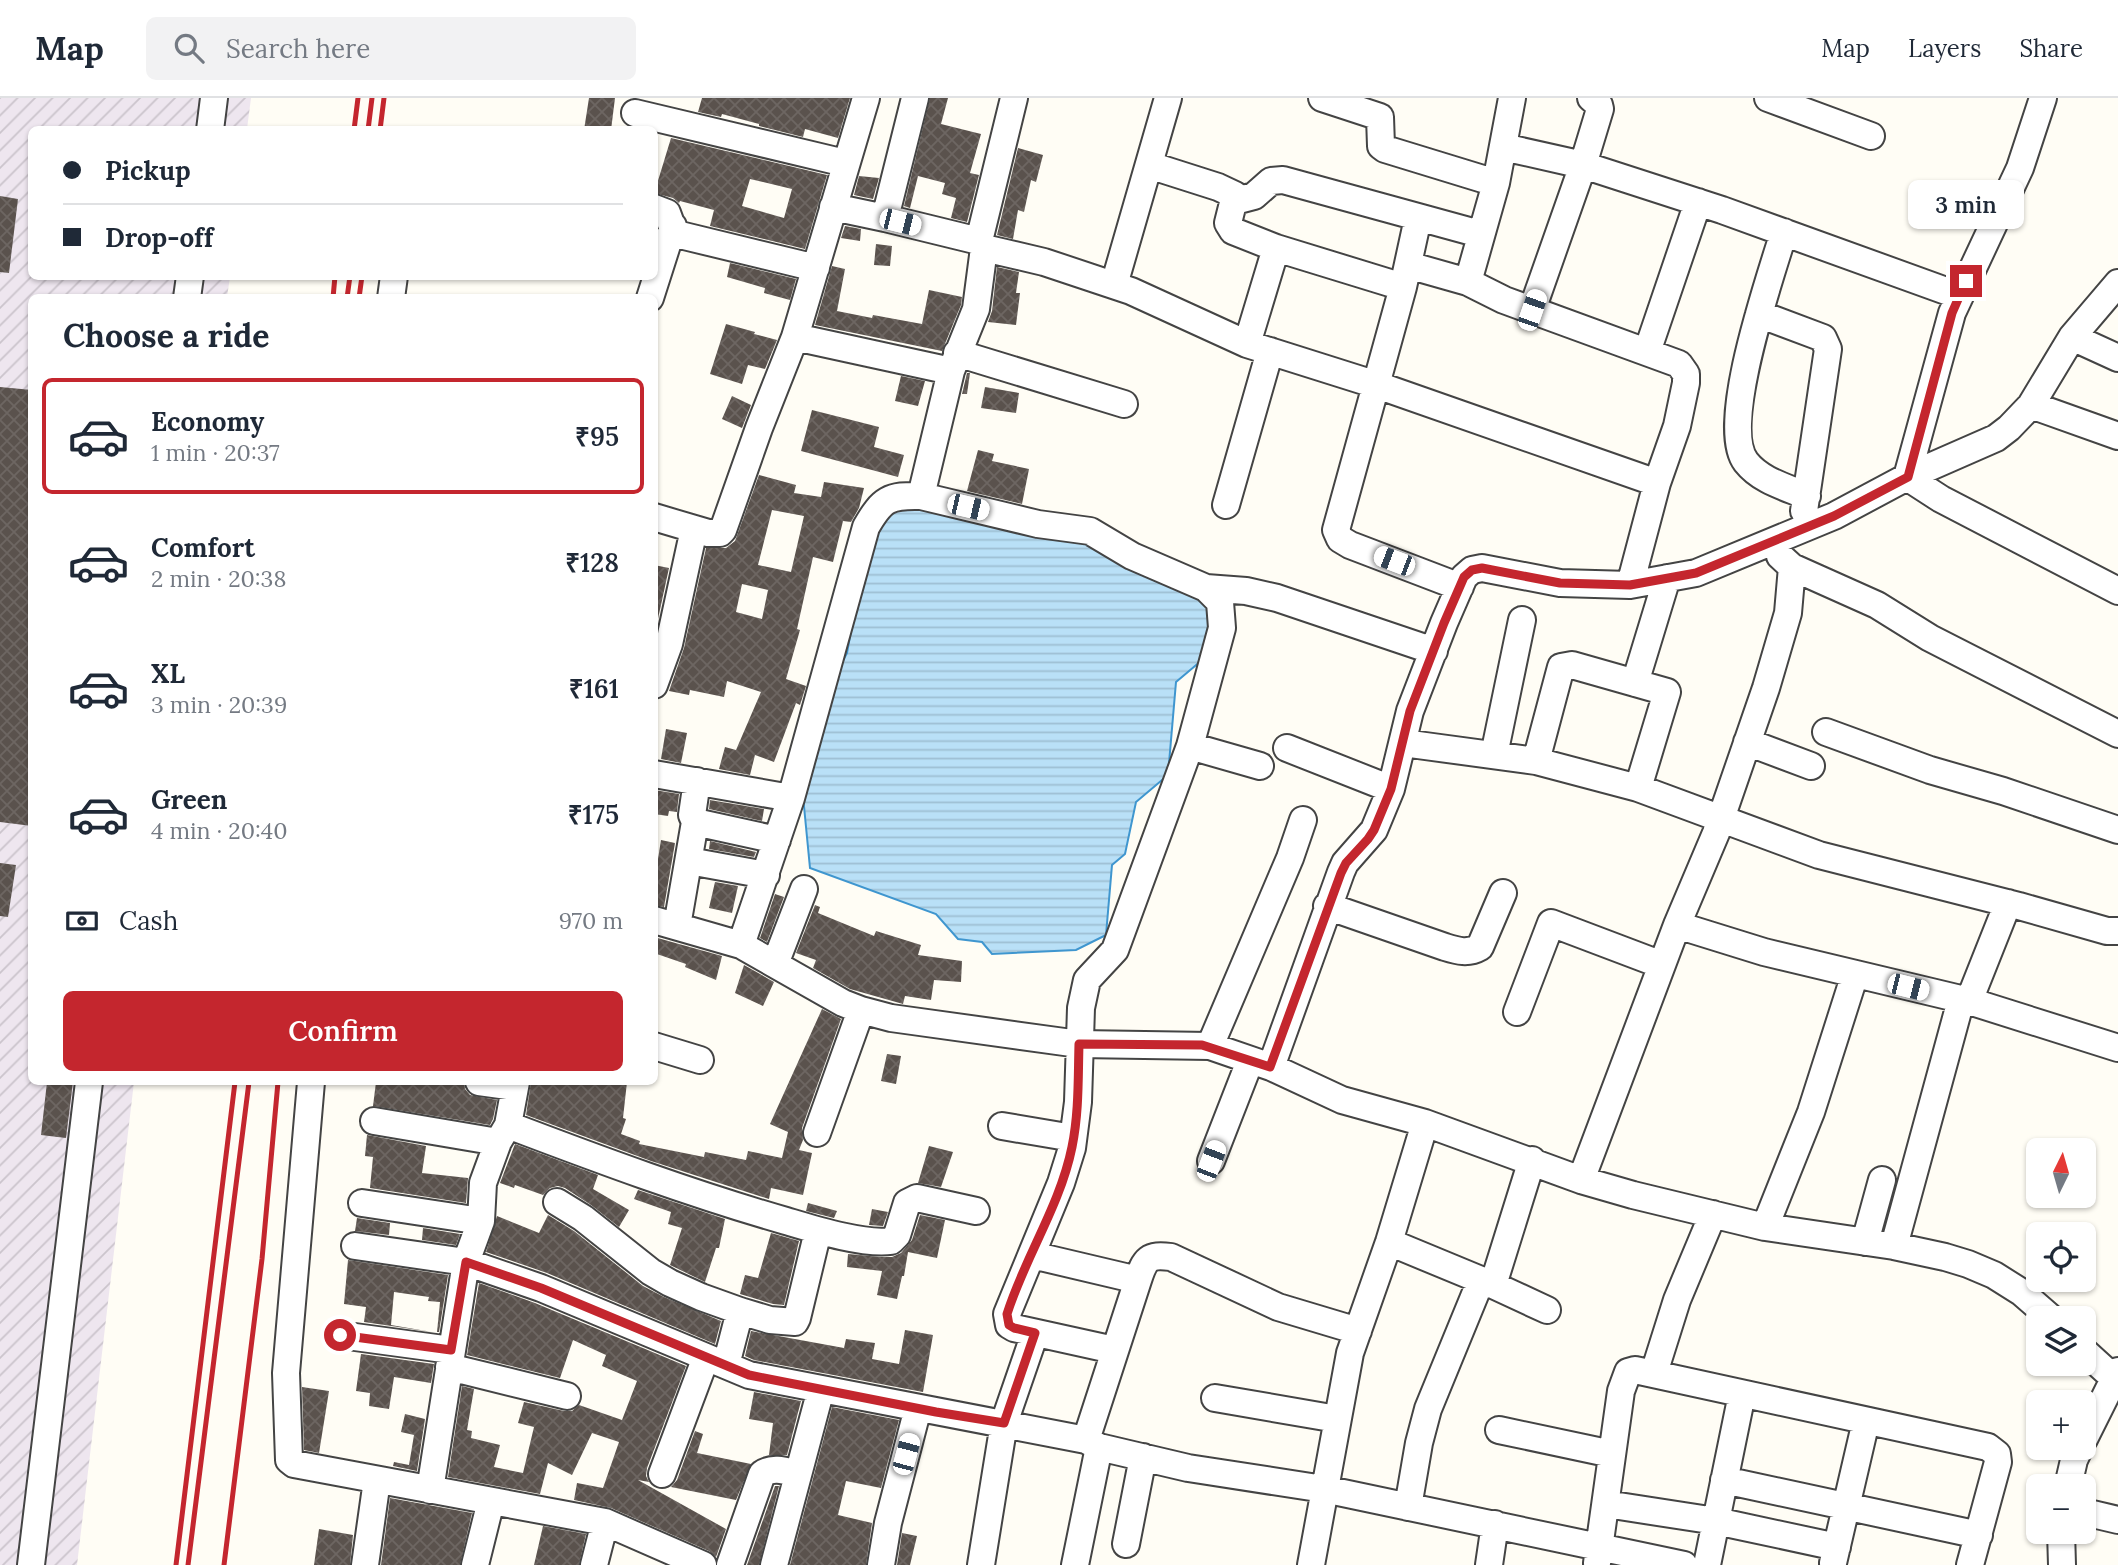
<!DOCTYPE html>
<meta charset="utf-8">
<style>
:root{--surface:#fff;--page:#f2f2f3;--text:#1f2937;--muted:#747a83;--line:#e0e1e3;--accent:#c4262e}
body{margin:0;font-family:Lora,serif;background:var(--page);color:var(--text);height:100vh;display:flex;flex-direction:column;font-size:26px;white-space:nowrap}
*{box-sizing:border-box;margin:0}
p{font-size:23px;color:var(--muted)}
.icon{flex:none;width:38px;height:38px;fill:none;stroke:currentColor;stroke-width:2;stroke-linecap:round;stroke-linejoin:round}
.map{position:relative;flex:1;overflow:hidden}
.sheet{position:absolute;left:28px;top:196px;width:630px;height:791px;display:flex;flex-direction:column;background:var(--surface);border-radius:10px;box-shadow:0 2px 5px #0004}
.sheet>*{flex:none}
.hud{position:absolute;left:28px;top:28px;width:630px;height:154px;border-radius:10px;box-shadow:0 2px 5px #0004;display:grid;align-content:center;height:154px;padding:0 35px;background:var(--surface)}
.needle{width:46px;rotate:5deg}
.tools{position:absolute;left:2026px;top:1040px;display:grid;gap:14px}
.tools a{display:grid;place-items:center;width:70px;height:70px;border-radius:10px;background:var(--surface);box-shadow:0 2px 5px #0004;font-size:35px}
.end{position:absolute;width:32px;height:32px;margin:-16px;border:9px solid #c4262e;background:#fff;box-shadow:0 0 0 4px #fff}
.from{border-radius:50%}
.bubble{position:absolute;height:49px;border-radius:10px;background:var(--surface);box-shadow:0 2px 5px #0004;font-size:23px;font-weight:600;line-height:49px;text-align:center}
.car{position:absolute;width:21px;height:42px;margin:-21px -10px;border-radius:9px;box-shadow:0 0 5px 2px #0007;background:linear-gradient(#fff 24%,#345 0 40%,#fff 0 76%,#345 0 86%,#fff 0)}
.hud b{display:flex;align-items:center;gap:24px;height:66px;font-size:26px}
.hud b+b{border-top:2px solid var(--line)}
.hud i{width:18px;height:18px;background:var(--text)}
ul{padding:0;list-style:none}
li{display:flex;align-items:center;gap:21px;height:116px;margin:0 14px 10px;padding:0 21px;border:4px solid transparent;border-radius:10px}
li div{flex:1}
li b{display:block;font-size:26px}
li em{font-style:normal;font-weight:600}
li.selected{border-color:var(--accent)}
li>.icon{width:63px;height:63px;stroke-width:1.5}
h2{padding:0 35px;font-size:32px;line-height:84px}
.pay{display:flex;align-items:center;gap:18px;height:77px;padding:0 35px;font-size:26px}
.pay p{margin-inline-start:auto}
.action{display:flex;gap:14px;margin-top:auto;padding:14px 35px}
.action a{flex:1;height:80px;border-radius:10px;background:var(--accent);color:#fff;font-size:28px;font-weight:600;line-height:80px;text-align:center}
header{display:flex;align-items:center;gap:42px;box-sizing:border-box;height:98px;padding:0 35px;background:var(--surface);border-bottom:2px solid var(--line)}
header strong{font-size:33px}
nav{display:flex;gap:38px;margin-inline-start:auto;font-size:24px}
.search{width:490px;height:63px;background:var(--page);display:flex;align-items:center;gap:18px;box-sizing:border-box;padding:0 24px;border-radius:10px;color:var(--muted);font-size:26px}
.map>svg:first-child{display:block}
</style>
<header>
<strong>Map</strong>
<div class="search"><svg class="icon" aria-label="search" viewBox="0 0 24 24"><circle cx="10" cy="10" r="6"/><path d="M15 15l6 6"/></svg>Search here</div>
<nav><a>Map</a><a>Layers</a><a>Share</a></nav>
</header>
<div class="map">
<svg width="2118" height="1467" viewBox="0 0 2118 1467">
<defs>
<pattern id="industrial-furrows" width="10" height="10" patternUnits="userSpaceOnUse" patternTransform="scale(1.75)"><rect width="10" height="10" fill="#eee6ef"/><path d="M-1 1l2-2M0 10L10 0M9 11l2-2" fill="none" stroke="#cbc4cc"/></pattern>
<pattern id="water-rules" width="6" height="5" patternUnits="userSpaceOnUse" patternTransform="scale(1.75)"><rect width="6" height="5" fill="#b9e0f7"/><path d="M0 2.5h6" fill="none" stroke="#9ebfd3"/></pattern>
<pattern id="building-cross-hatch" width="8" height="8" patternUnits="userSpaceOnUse" patternTransform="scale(1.75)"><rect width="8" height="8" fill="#5a524d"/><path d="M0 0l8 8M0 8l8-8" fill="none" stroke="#6d6662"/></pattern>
</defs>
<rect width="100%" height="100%" fill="#fffdf5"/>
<!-- industrial -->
<path fill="url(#industrial-furrows)" d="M0 0H251L247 31 32 32V178L230 179 227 199 32 200V984H134L77 1467H0Z"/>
<!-- water -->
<path fill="url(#water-rules)" stroke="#3f96cf" stroke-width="2" d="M913 402 1074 441 1213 499 1214 552 1176 584 1168 677 1136 704 1125 756 1112 767 1106 837 1076 852 992 856 982 844 958 841 936 816 810 770 803 698 813 670 818 611 847 555 870 428Z"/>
<!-- building -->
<path fill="url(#building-cross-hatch)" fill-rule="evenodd" d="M589 0H615L611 32H584Z
M702 0H850L838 40 805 31 803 39 759 28V26L722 16 721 19 698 14Z
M930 0H948L941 26 981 36 970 75 979 77 967 124 951 120 956 100 942 96 945 85 918 78 910 110 904 108Z
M671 40 827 77 805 151 710 128 714 112 680 103 679 105 673 100 654 95V86H657ZM750 81 792 91 784 120 742 108Z
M1018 50 1043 57 1036 84 1031 82 1024 114 1018 112 1013 141 997 137Z
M859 78 879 80 873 101 854 97Z
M0 98 18 101 9 175 0 174Z
M845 128 861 131 860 143 841 140Z
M876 146 892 148 890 168 874 167Z
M730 165 796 181 790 202 764 195 765 190 727 179Z
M832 168 845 171 837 213 872 220 873 217 922 226 929 192 962 199 961 207 942 253 815 227Z
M997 169 1019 174 1016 195H1020L1016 227 988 224 992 213Z
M726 226 755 234 754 236 777 242 765 271 748 267 742 286 710 276Z
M967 275H970L967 296H962Z
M901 278 925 283 918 308 895 303Z
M0 289 32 292V728L0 724Z
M985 289 1019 295 1016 315 981 310Z
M732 298 751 307 742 330 722 321Z
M812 312 879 329 874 349 904 357 898 379 801 353Z
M978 352 994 356 992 363 1029 371 1022 406 967 393Z
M759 377 796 387 794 395 821 399 824 384 864 390 859 410 851 424 843 423 833 464 813 459 797 531 800 532 786 581 806 588 800 607 796 605 774 664 755 657 750 677 719 671 725 649 736 652 761 594 727 583 724 599 690 592 689 597 669 593 684 550 706 450H726L735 443ZM772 412 804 418 791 474 758 467ZM742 486 768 492 762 521 736 514Z
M654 467 669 470 654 539Z
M666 631 687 635 681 665 661 661Z
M654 692 679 696 677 714 669 713 668 718 654 716Z
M710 702 764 711 762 723 709 711Z
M661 742 675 745 664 809 654 807V760L658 761Z
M710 743 756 754 754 759 709 751Z
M0 765 16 767 8 819 0 818Z
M715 784 738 788 732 815 709 810Z
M775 796 784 799 767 844 760 840Z
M815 807 820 809 818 815 874 838 876 833 921 847 918 857 962 863 961 884 934 882 931 902 905 898 903 906 850 891 813 870 816 862 796 855Z
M654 839 722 858 716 882 685 869 686 866 654 855Z
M744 867 774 884 763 908 735 895Z
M822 911 841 921 802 1030 803 1042 799 1052 812 1055 803 1097 771 1090 769 1101 651 1063 526 1017 531 984H627L623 1020 626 1021 621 1036 640 1043 639 1046 704 1059 705 1054 746 1062 748 1053 782 1060 788 1034 770 1026Z
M887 956 901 958 896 986 881 983Z
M47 984H73L66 1040 41 1037Z
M376 984H464L465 991 470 997 497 1002 493 1021 490 1027 373 1008Z
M367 1037 426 1048 422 1075 468 1080 466 1105 370 1090 373 1059 365 1058Z
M515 1046 598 1077 593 1091 629 1112 619 1129 591 1107 565 1090 558 1088 550 1090 543 1097 515 1087 514 1090 500 1085Z
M929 1048 953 1054 941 1089 918 1085Z
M638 1092 725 1121 719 1150H716L705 1184 670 1167 682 1130 668 1126 671 1114 634 1101Z
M808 1105 837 1113 834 1120 806 1113Z
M872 1111 888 1114 883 1128 869 1127Z
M548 1117 574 1133 643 1188 664 1199 721 1223 715 1246 547 1175 486 1154 497 1118 539 1135Z
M920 1117 945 1122 937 1160 908 1154 904 1178H902L897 1201 877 1197 882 1173 847 1169 848 1156 881 1159H892L901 1155 912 1142Z
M357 1120 390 1125 389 1137 355 1133Z
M423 1130 460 1136 456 1147 422 1142Z
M771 1135 799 1143 784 1207 773 1206 740 1196 745 1177 758 1180Z
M348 1162 448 1177 439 1234H437L440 1204 428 1203 429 1199 394 1194 391 1227 432 1234 364 1224 366 1209 344 1206Z
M479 1185 535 1205 686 1268 647 1370 646 1378 649 1384 638 1382 726 1431 716 1459 709 1453 611 1410 574 1402 577 1385 603 1390 619 1344 592 1335 572 1377 548 1365 540 1396 448 1379 462 1288 474 1291 467 1332 472 1333 471 1340 500 1347 494 1369 523 1375 534 1329 518 1325 524 1304 564 1313H572L579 1307 622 1322 637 1283 602 1268 606 1257 573 1242 560 1280 467 1257Z
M905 1232 933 1237 923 1294 754 1262 745 1258 751 1233 844 1250 846 1241 875 1245 872 1261 899 1266Z
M361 1256 434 1266 431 1285 394 1279 389 1311 369 1308 370 1295 356 1293Z
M302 1289 329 1293 319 1355 304 1352Z
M754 1294 801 1303 787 1357H769L773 1325 749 1321Z
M832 1309 899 1322 881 1390 846 1383 838 1417 872 1425 866 1467H790Z
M405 1316 425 1321 417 1373 393 1368 394 1364 409 1367 414 1337 401 1334Z
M695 1333 703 1336 697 1355 751 1366 736 1402 671 1389 677 1382Z
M775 1388H779L759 1467H747Z
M390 1400 472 1415 460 1467H381Z
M543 1428 586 1436 579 1467H534Z
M319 1431 353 1437 350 1467H314Z
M902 1435 917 1438 910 1467H897Z"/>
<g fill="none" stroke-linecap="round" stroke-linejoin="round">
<defs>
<path id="minor" d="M915 0 885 120 979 143 984 150 976 211 951 273 921 398C889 397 882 401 866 429L791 700 741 847 843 905 861 912 891 920 1079 946 1210 948 1271 969 1342 1002 1425 1025 1581 1082 1633 1097 1765 1129 1894 1148 1945 1159 1968 1166 1994 1177 2021 1194 2051 1220
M1322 0 1380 19 1381 48 1385 51 1496 85
M1512 0 1496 85 1468 184 1504 202 1679 266 1686 276V285L1677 328 1657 385 1630 487
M1768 0 1871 38
M2043 0 2020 70 1952 215 1907 379 1941 401 2118 493
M635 15 845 65
M210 32 214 0
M1503 49 1583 67 1600 11 1599 7 1591 0
M1149 67 1218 89 1235 97 1228 125 1233 133 1276 150 1403 189 1336 432 1340 441 1350 447 1460 489
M1235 103 1254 98 1271 83 1283 82 1480 136
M833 109 885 120
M654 110 667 115 674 134 680 137 816 170
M1784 134C1771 177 1718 328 1746 364 1761 383 1786 389 1807 398
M979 143 1014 0
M984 150 1044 164 1131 193 1247 246 1377 287 1657 385
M1408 167 1468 184
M1114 187 1168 0
M1403 189 1418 120
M187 200 190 178
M391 200 394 178
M650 200 673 128
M1532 212 1583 67 1722 112 1960 198
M1759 216 1823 240 1828 251 1804 413
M795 239 951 273
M2072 239 2118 260
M1247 246 1276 150
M1647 254 1698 104
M957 255 1124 306
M2031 307 2118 338
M921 398 1038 426 1090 433 1132 458 1206 490 1220 504 1222 530 1190 648 1115 852 1087 882 1081 910 1078 1004 1072 1050 1061 1085 1007 1216 1009 1227 1014 1230 1114 1252
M1226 407 1270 253
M654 419 708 435H720L723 432 759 330 795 239 866 0
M1780 458 1792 469 1877 507 1930 540 2118 636
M1206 490 1246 493 1277 500 1434 553
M1635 585 1667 480
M654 587 669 546 694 431
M1826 634 1930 672 2003 693 2118 732
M1747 644 1811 668
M1403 645 1536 663 1638 690 1819 757 2019 808 2107 833H2118
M1190 648 1260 668
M1287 650 1391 691
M1494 657 1522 522
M1536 663 1561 569 1572 567 1667 594 1638 690
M654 676 791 700
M695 724 777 742
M689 763 766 777
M1327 808 1445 849C1458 853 1468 856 1480 849L1503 795
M654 822 741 847
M1677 827 1764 854 1969 903 2008 805
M677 828 695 724 692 717 697 683
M775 866 804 791
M1969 903 2118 950
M1517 914 1551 825 1662 867
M654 948 700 962
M1210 948 1290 760 1303 722
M1271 969 1341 774 1345 765 1374 732 1391 691 1410 613 1444 525 1464 479 1472 472 1482 470 1560 485 1630 487 1696 475 1834 418 1907 379 1996 340 2009 330 2031 307 2072 239 2118 185
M311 984 286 1275 289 1362 294 1366 605 1424 703 1467
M479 984 515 989
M374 1023 498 1044
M508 1027C600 1062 692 1096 786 1123 813 1131 864 1147 891 1143L897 1137 907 1105 917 1100 976 1113
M1002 1028 1073 1040
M817 1035 861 912
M1211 1063 1250 963
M1581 1082 1677 827 1716 735 1766 590 1788 515 1792 469
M557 1104 583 1120 651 1174 670 1185 701 1199 740 1213 770 1222 795 1224 797 1220 818 1133
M362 1105 481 1123
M1765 1129 1811 1014 1855 876
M1389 1144 1493 1187 1547 1212
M1865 1144 1882 1082
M355 1148 466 1164 541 1190 749 1277 1086 1342 1099 1349 1188 1370 1324 1391 1684 1467
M1894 1148 1961 902
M1032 1157 1138 1182
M1493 1187 1532 1062
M340 1237 451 1252
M2084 1253 2118 1284
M726 1267 740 1213
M449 1269 567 1298
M1654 1275 1677 1202 1713 1116
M1215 1300 1337 1321
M1499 1332 1612 1356
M2084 1341 2118 1273
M1086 1342 1138 1182C1145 1161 1148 1156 1171 1159L1278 1209 1358 1233
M662 1376 706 1259
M1724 1382 1979 1437
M2068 1388 2074 1362 2080 1349
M430 1392 466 1164 481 1123 483 1085 498 1044 508 1027 516 984
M1606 1406 1716 1423 1837 1449
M1408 1409 1419 1345 1428 1311 1481 1182
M2084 1414 2118 1422
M2061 1433 2062 1467
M1126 1446 1143 1359
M1597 1465 1621 1293 1628 1274 1635 1272 1988 1349 1997 1356 1998 1364 1970 1467
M1833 1465 1866 1323
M31 1467 89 984
M365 1467 377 1382
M475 1467 491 1403
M594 1467 605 1424
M730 1467 762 1376C773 1368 786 1373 798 1376
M774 1467 821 1291
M881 1467 888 1425 918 1310
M981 1467 1004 1325 1035 1235
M1075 1467 1099 1349
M1311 1467 1350 1255 1389 1144 1425 1025
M1489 1467 1495 1426
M1707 1467 1742 1296"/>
</defs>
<!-- minor casing -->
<use href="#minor" stroke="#444" stroke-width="30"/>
<!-- minor -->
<use href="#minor" stroke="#fff" stroke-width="26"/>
<!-- rail -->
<path stroke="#c4262e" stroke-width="5" d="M354 32 358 0
M368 32 372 0
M380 32 384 0
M333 200 335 178
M347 200 350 178
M359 200 362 178
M176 1467 235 984
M188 1467 249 984
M224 1467 262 1161 278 984"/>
</g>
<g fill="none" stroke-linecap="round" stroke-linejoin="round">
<!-- route -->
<path stroke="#c4262e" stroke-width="9" d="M340 1237 451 1252 466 1164 541 1190 749 1277 936 1314 1004 1325 1035 1235 1014 1230 1009 1227 1007 1216C1025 1159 1060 1108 1072 1049 1079 1015 1078 981 1079 946L1202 947 1270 969 1341 775 1346 765 1368 741 1374 732 1391 691 1410 613 1444 525 1464 479 1472 472 1482 470 1560 485 1630 487 1696 475 1834 418 1908 379 1952 215 1966 183"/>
</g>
</svg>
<div class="tools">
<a><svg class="needle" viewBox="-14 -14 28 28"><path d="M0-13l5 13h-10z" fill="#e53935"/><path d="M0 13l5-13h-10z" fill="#747a83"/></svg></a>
<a><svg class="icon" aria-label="locate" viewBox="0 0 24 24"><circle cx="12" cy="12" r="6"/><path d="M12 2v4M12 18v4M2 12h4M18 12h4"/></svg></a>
<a><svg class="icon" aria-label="layers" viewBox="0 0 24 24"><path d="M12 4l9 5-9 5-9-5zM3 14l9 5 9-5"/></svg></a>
<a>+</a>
<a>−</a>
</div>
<i class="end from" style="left:340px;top:1237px"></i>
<i class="end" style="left:1966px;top:183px"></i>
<div class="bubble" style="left:1908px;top:82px;width:116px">3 min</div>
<i class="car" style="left:900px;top:124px;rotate:104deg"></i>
<i class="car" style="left:1532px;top:212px;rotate:19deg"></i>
<i class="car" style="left:968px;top:409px;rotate:103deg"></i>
<i class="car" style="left:1394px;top:463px;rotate:291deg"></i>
<i class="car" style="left:1908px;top:889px;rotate:104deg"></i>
<i class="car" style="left:1211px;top:1063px;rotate:21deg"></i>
<i class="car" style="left:906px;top:1356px;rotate:15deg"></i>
<div class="hud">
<b><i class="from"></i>Pickup</b>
<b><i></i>Drop-off</b>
</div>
<section class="sheet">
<h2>Choose a ride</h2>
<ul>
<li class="selected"><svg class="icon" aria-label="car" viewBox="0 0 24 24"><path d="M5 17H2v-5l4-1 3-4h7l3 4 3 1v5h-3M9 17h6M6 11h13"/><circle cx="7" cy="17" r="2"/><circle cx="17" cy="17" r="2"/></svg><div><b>Economy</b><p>1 min · 20:37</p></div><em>₹95</em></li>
<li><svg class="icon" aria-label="car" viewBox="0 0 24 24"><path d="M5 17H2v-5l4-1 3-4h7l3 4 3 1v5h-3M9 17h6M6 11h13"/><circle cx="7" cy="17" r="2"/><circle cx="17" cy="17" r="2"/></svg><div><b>Comfort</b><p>2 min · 20:38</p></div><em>₹128</em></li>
<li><svg class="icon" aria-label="car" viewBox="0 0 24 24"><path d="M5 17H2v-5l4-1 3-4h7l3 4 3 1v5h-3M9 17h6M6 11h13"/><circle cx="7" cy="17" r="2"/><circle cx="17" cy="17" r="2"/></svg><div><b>XL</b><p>3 min · 20:39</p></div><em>₹161</em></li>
<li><svg class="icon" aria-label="car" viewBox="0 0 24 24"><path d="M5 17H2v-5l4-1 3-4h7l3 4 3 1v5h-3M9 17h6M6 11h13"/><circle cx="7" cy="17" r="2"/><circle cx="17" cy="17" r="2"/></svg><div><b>Green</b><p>4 min · 20:40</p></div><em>₹175</em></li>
</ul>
<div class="pay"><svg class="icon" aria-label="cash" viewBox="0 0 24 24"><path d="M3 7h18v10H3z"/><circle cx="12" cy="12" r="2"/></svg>Cash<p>970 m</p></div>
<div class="action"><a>Confirm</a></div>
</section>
</div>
